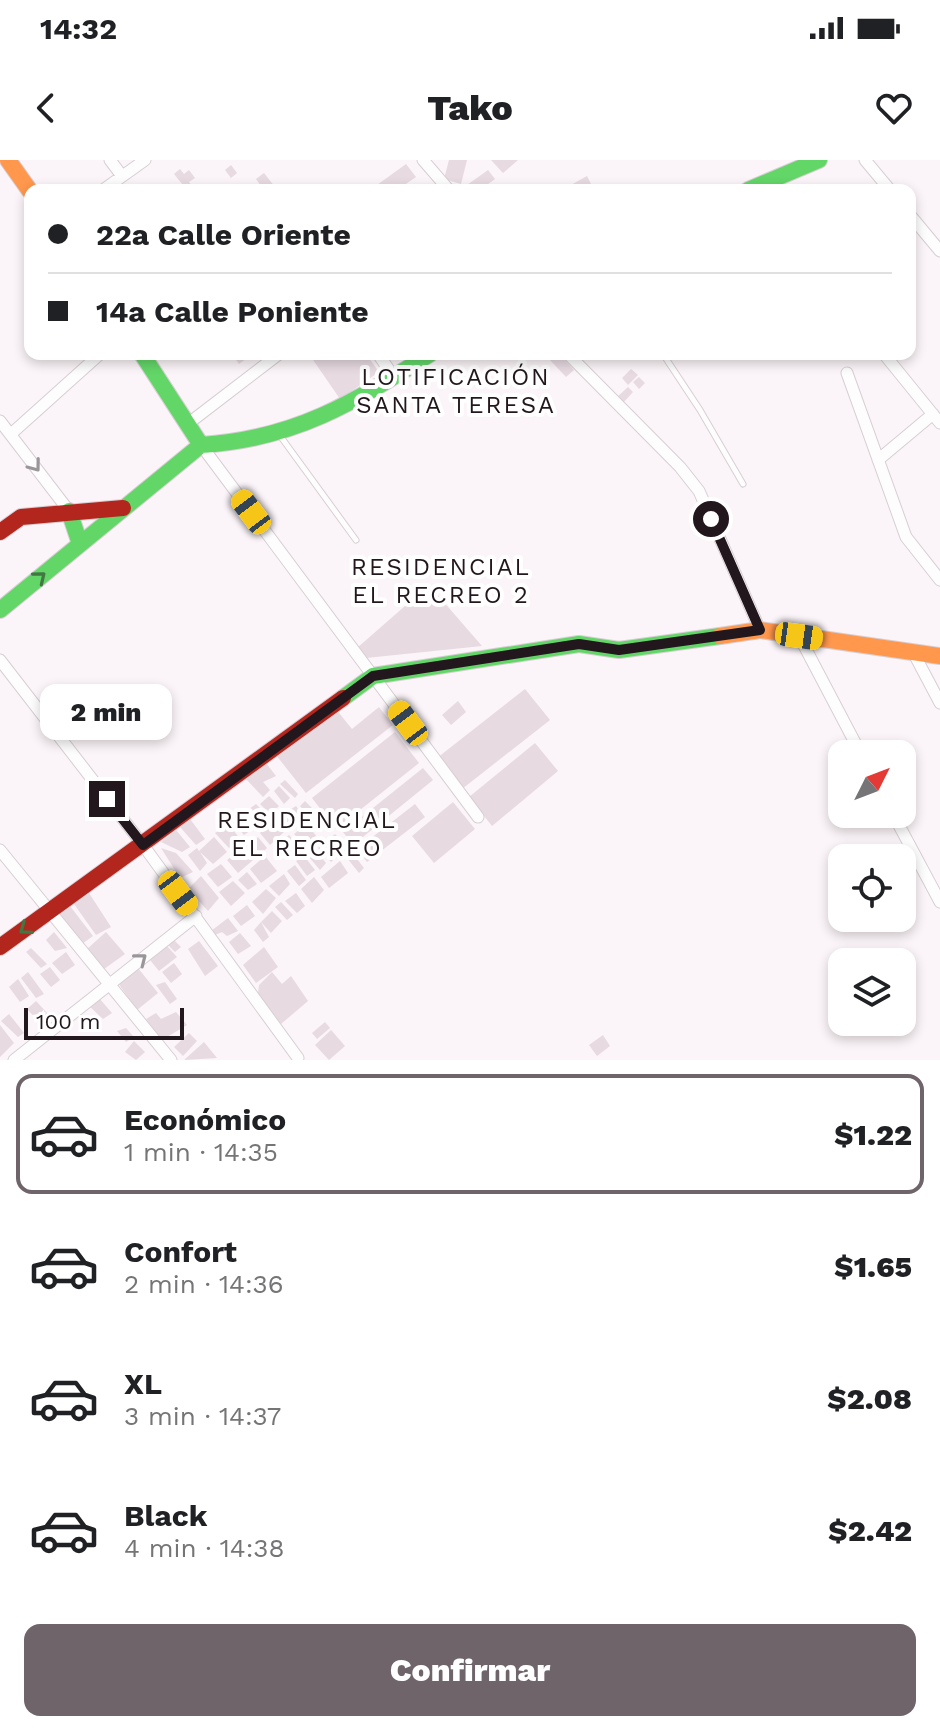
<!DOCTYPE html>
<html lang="es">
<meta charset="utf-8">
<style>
:root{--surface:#fff;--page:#f6f6f6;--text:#202124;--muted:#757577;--line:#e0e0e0;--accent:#6e646a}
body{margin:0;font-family:"Work Sans",sans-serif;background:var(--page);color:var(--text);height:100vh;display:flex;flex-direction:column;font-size:30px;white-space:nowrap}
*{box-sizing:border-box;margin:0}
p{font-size:26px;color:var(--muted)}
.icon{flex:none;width:44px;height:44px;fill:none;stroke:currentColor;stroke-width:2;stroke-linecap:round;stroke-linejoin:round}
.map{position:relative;height:900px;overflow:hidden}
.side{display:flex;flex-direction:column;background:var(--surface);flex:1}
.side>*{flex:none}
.hud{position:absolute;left:24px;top:24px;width:892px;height:176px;border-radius:16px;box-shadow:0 4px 12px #0003;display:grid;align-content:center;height:176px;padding:0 24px;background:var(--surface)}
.needle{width:52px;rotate:48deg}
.controls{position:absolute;left:828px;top:580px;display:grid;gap:16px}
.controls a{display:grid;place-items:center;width:88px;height:88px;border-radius:16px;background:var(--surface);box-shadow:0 4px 12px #0003;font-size:40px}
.scale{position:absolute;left:24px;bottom:20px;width:160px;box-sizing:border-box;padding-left:8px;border:4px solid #22171d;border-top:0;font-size:22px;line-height:28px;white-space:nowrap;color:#22171d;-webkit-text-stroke:6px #fff;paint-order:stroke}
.end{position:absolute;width:36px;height:36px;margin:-18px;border:10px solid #22171d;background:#fff;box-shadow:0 0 0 4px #fff}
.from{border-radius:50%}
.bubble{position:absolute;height:56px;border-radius:16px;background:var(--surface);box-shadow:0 4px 12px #0003;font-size:26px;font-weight:800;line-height:56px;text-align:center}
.car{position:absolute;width:24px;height:48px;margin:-24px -12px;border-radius:10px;box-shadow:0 0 6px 2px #0007;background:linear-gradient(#f5c518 24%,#345 0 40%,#f5c518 0 76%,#345 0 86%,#f5c518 0)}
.hud b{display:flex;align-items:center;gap:28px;height:76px;font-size:30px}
.hud b+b{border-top:2px solid var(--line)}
.hud i{width:20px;height:20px;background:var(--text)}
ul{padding:14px 0 0;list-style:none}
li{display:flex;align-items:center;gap:24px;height:120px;margin:0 16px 12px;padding:0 8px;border:4px solid transparent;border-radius:16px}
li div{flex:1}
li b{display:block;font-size:30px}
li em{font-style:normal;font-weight:800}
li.active{border-color:var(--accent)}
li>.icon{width:72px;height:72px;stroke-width:1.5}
.button{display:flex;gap:16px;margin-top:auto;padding:16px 24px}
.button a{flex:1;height:92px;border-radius:16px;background:var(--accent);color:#fff;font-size:32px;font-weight:800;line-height:92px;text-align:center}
.status{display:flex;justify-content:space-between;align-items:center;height:56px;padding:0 40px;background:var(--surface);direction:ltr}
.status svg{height:22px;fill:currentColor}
header{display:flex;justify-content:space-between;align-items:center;height:104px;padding:0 24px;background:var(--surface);font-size:36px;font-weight:800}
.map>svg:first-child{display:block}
</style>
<div class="status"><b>14:32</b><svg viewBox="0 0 49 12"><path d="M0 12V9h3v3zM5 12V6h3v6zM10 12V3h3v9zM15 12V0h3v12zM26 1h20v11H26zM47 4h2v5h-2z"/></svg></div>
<header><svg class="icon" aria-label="back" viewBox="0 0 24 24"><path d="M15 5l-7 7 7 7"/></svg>Tako<svg class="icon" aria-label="heart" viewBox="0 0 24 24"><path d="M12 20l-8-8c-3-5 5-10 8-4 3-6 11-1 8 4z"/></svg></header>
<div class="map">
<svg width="940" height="900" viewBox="0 0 940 900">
<rect width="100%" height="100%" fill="#fbf4f8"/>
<!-- building -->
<path fill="#e7dae1" d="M449 0H467L461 24 444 19Z
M491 0H518L503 13Z
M406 4 416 17 403 26 406 30H381L377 25Z
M231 5 237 13 231 18 225 10Z
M180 9 184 14 189 10 195 18 189 22 194 28 191 30H187L174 14Z
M488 10 495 19 480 30H460Z
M264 13 275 27 270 30H264L256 19Z
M587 16 594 30H571L569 26Z
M232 194H253L239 204Z
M309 194H366L379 212 340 239Z
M554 194H559L574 210 566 217 549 199Z
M631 209 638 215 628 225 622 218Z
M639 217 645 223 639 229 633 222Z
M628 227 633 232 622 244 616 238Z
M429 425 482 486 366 498 357 488Z
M525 529 550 560 462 629 437 598Z
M458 541 466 552 451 565 442 555Z
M379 547 393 565 306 633 276 595 335 548 352 569Z
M395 572 419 603 336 669 312 638Z
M535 583 558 611 492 666 469 637Z
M266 603 276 616 263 622 270 630 263 637 245 618Z
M423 608 433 620 353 685 343 672Z
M285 620 298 634 295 638 280 624Z
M279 626 290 638 284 644 274 631Z
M269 636 279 646 270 654 260 644Z
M305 641 315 651 308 656 300 646Z
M453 642 475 669 434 703 412 676Z
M256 644 268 656 257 666 245 652Z
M415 644 425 657 367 702 357 689Z
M296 646 305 658 290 670 280 656Z
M242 655 254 668 244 675 233 662Z
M190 659 205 679 196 685 180 667Z
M276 659 285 671 270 685 260 673Z
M229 664 240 679 229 688 215 673Z
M307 664 317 677 306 687 294 674Z
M176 670 190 687 182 692 161 682Z
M335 674 348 688 331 702 318 688Z
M289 675 301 690 288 699 278 684Z
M214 677 227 692 213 704 200 692 207 703 200 711 188 695 197 688 199 691Z
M258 677 267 688 238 713 227 700Z
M161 688 176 693 193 712 180 718Z
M315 689 326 703 320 710 308 696Z
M353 694 364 708 359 713 347 698Z
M265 696 277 711 261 723 250 709Z
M304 696 315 710 307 716 296 701Z
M340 701 348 713 329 728 321 717Z
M221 704 232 717 218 727 207 714Z
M295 705 306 720 299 726 287 711Z
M247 712 257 724 248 730 238 720Z
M284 714 290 724 279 736 269 726Z
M201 716 219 738 208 751 188 729Z
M314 717 324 730 312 743 301 729Z
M233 721 245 733 231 746 219 732Z
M266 729 276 738 263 754 252 742Z
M89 733 111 767 96 775 74 744Z
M296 733 305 746 297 753 285 741Z
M281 742 293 755 287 760 275 747Z
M247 745 255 756 241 766 233 756Z
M70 746 93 776 82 784 59 755Z
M272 751 282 761 271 773 261 762Z
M228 758 238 771 227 776 222 772 215 775 211 771Z
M261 762 269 777 263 782 254 770Z
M54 772 67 788 55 791 46 780Z
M106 772 125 794 104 809 87 789Z
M240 773 251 786 238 794 229 782Z
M174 780 181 787 175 792 168 785Z
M199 781 218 806 205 816 188 789Z
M167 786 177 797 159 811 150 800Z
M264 787 278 807 256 823 243 805Z
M31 788 47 804 41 808 26 792Z
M66 792 75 805 62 814 52 803Z
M174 803 182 814 171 823 162 812Z
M50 807 60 820 51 827 40 814Z
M138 808 158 833 137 850 118 823Z
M28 812 44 834 36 838 21 818Z
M272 812 282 824 291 816 308 841 281 864 258 833 259 825Z
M18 819 29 836 20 842 9 827Z
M165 822 177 839 170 844 156 825Z
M99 838 112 853 103 859 88 845Z
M36 841 48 854 39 862 27 849Z
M176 852 187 865 162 880 146 859 156 853 161 859Z
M9 854 24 873 18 877 1 861Z
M325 862 330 868 317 879 312 873Z
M0 865 14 883 0 897Z
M126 868 134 877 126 882 117 871Z
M331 870 345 886 329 900 315 885Z
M189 873 197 881 183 896 174 887Z
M603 875 610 886 597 896 589 885Z
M134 881 145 892 136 900 125 892Z
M204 882 217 898 184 900Z"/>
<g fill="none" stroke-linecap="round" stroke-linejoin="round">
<defs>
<path id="lane" d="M663 194 700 250 743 324
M281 277 356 380"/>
<path id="street" d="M110 0 122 16
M423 0 449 30
M865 0 890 30
M103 30 145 0
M910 55 940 91
M378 194 394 217
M568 194 680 307 699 331 760 470
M884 194 940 263
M847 213 906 377 940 420
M0 261 69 351
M189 263 279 194
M11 274 100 194
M201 285 478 657
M878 300 933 254
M799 476 861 594
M913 492 940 543
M0 500 143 685 298 898
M893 654 940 742
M0 690 171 900
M14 900 196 756"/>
<path id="fast" d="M748 30 819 0
M142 194 201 285
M69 351 80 384
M0 450 201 285C295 279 353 243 430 194
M343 538 373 516 579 484 619 490 720 476"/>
<path id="slow" d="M8 0 30 31
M720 476 760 470 940 496"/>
<path id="jam" d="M0 372 21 357 123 348
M0 787 343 538"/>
</defs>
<!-- lane casing -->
<use href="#lane" stroke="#d7cfd3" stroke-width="7"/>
<!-- street casing -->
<use href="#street" stroke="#d7cfd3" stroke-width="13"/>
<!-- fast casing -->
<use href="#fast" stroke="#d7cfd3" stroke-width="18"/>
<!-- slow casing -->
<use href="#slow" stroke="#d7cfd3" stroke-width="18"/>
<!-- jam casing -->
<use href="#jam" stroke="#d7cfd3" stroke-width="18"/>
<!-- lane -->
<use href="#lane" stroke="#fefdfe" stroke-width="5"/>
<!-- street -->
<use href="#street" stroke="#fefdfe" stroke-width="11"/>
<!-- fast -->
<use href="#fast" stroke="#63d668" stroke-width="16"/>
<!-- slow -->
<use href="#slow" stroke="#ff974d" stroke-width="16"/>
<!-- jam -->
<use href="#jam" stroke="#b3261e" stroke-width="16"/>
</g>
<!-- one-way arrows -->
<defs><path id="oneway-chevron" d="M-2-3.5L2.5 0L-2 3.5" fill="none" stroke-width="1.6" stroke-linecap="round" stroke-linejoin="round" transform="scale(2)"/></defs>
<g stroke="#9b9699">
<use href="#oneway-chevron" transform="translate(35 306) rotate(53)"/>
<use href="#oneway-chevron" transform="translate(141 799) rotate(-38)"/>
</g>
<g stroke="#427642">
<use href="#oneway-chevron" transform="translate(40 417) rotate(-39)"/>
<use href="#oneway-chevron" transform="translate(25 769) rotate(144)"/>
</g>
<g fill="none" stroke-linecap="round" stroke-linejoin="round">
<!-- route -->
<path stroke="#22171d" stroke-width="10" d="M107 639 143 685 373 516 579 484 619 490 760 470 711 359"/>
</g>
<g text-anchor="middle" stroke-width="8" stroke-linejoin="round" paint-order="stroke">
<!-- neighbourhood labels -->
<g font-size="24" letter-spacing="2" fill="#22171d" stroke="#fff">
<text x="456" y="225">LOTIFICACIÓN<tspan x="456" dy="28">SANTA TERESA</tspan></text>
<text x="441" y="415">RESIDENCIAL<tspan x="441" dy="28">EL RECREO 2</tspan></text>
<text x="307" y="668">RESIDENCIAL<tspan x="307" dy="28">EL RECREO</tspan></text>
</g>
</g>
</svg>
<div class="controls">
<a><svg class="needle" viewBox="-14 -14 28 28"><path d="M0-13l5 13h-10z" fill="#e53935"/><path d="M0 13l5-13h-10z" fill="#757577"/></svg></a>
<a><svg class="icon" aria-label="locate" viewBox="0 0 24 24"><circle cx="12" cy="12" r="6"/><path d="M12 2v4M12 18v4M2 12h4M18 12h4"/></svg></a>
<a><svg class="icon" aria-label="layers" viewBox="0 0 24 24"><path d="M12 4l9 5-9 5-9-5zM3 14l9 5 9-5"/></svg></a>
</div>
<div class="scale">100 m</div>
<i class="end from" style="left:711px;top:359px"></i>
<i class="end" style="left:107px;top:639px"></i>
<div class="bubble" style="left:40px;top:524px;width:132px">2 min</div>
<i class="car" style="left:251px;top:352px;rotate:323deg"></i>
<i class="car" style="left:799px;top:476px;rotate:98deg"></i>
<i class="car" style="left:408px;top:563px;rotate:323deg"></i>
<i class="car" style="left:178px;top:733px;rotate:143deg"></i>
<div class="hud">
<b><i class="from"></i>22a Calle Oriente</b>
<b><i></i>14a Calle Poniente</b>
</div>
</div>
<section class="side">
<ul>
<li class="active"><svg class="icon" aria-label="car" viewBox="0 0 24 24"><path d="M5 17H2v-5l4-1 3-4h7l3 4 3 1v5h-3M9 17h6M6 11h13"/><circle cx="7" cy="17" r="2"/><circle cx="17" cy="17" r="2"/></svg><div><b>Económico</b><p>1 min · 14:35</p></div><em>$1.22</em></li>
<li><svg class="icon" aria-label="car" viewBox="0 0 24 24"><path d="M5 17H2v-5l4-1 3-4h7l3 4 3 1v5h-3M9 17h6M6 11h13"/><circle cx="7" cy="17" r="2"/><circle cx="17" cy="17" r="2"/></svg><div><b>Confort</b><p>2 min · 14:36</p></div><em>$1.65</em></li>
<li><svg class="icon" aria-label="car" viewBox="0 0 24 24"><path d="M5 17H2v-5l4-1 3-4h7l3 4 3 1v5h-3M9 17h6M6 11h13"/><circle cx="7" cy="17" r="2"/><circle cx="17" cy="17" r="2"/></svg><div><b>XL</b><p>3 min · 14:37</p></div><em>$2.08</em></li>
<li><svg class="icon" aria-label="car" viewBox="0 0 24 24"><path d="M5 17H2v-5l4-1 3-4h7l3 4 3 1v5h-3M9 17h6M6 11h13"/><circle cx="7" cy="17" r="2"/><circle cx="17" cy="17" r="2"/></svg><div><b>Black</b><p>4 min · 14:38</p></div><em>$2.42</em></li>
</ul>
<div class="button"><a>Confirmar</a></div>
</section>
